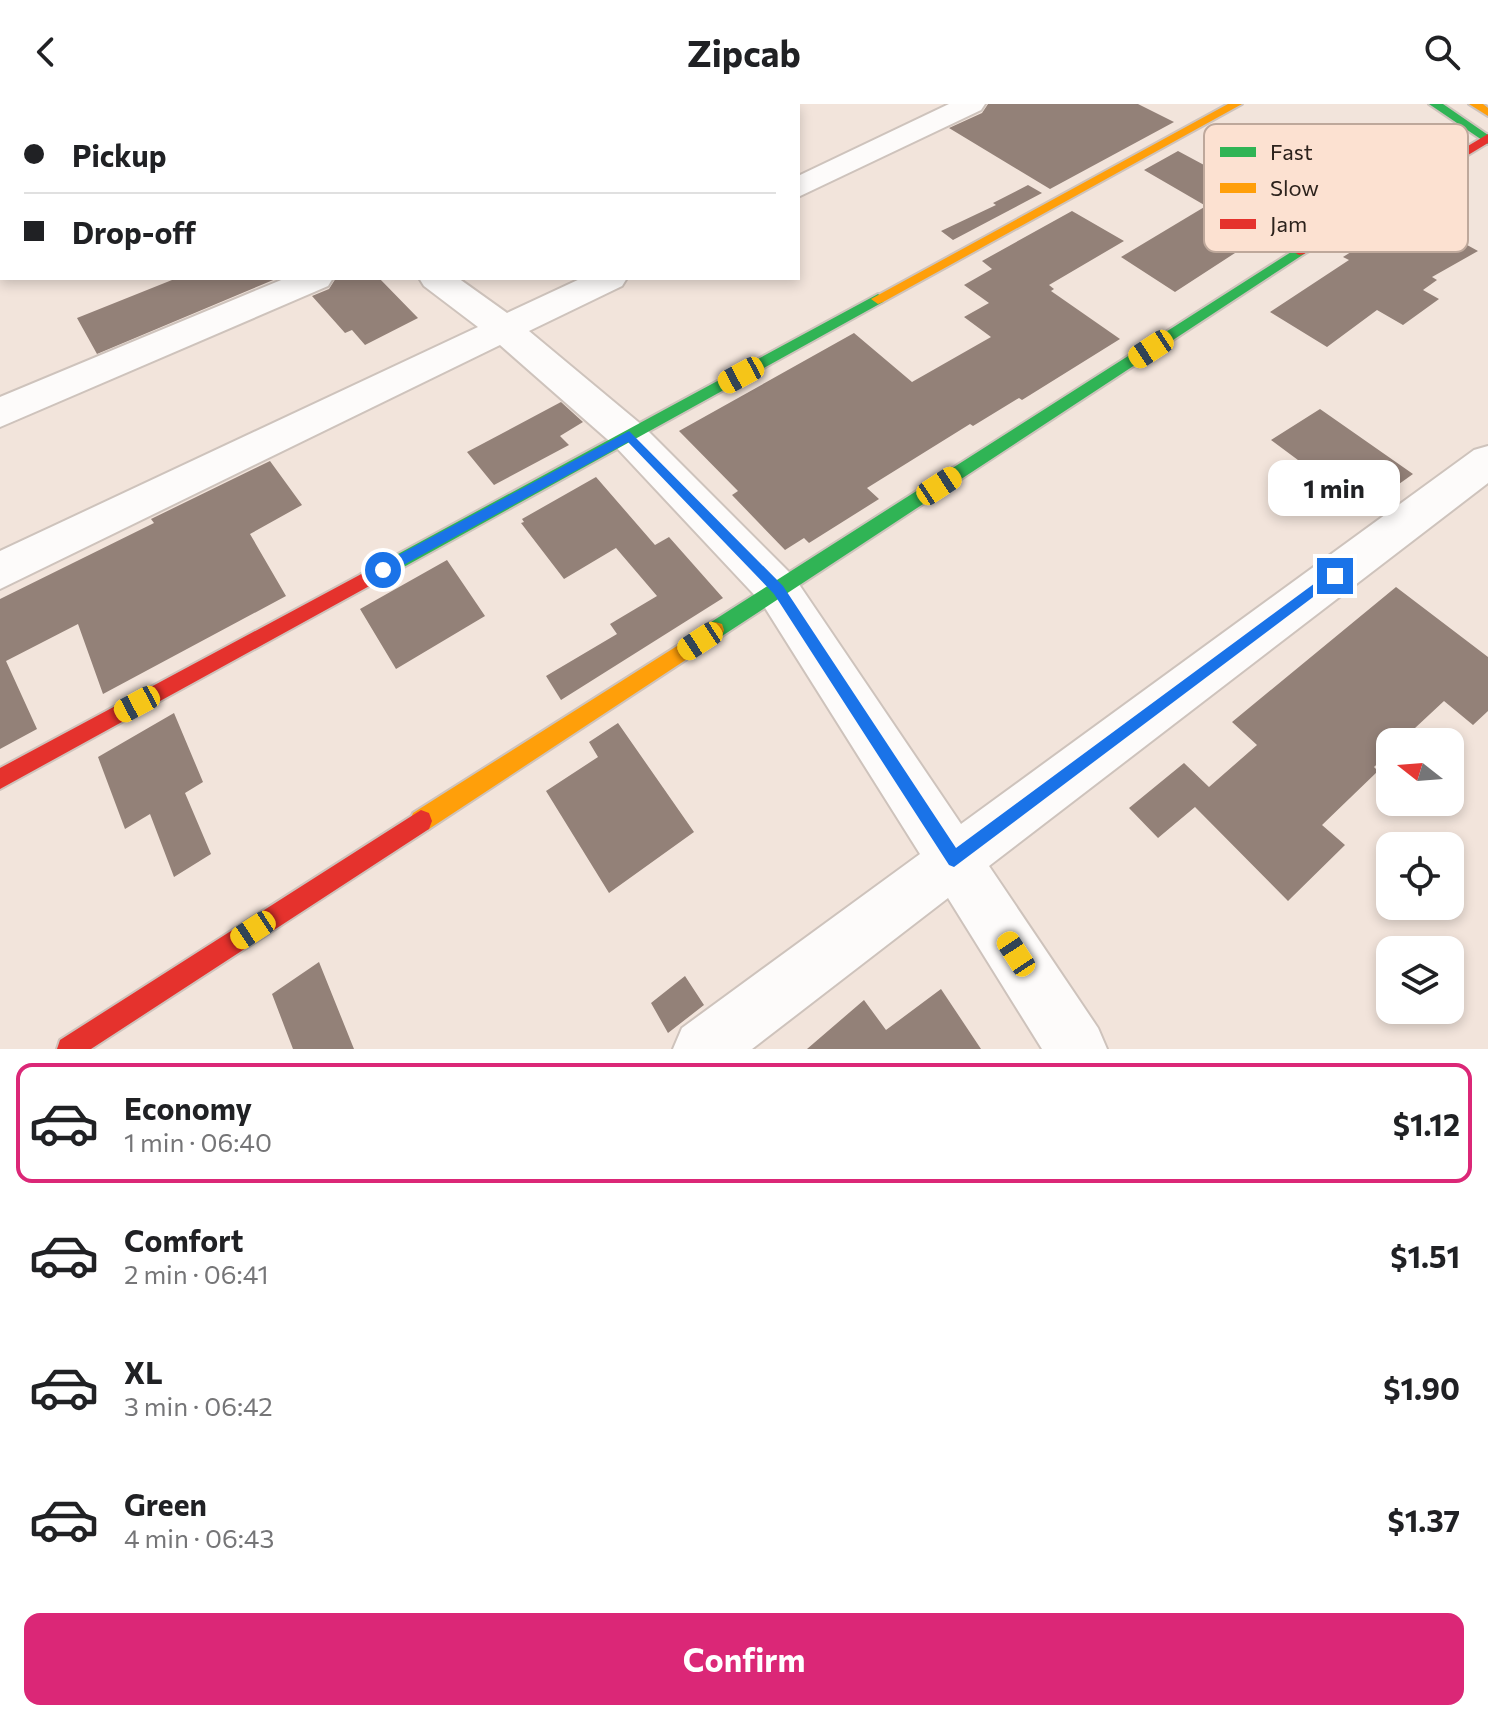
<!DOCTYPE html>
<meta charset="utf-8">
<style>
:root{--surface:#fff;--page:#f6f6f6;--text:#202124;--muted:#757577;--line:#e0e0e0;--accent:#db2777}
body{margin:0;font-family:Commissioner,sans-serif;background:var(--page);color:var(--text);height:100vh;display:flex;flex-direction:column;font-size:30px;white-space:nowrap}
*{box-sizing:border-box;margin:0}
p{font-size:26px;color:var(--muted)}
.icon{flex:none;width:44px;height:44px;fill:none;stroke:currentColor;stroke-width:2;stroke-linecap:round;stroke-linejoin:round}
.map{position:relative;height:945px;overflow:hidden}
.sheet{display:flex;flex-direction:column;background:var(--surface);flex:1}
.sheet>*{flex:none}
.guide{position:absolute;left:0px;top:0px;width:800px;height:176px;box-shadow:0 4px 12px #0003;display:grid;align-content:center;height:176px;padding:0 24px;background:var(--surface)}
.needle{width:52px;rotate:287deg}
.fabs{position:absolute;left:1376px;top:624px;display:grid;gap:16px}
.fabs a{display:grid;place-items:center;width:88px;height:88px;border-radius:16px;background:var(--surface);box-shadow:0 4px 12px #0003;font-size:40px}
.end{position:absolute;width:36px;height:36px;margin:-18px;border:10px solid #1a73e8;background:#fff;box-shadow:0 0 0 4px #fff}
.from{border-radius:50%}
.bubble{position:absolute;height:56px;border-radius:16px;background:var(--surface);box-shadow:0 4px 12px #0003;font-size:26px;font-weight:700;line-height:56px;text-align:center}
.car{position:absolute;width:24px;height:48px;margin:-24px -12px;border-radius:10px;box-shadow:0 0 6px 2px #0007;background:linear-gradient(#f5c518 24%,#345 0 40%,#f5c518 0 76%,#345 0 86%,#f5c518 0)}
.guide b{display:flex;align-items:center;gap:28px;height:76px;font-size:30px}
.guide b+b{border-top:2px solid var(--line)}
.guide i{width:20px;height:20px;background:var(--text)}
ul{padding:14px 0 0;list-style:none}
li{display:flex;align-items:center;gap:24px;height:120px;margin:0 16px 12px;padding:0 8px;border:4px solid transparent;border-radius:16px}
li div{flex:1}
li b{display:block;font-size:30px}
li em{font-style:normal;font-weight:700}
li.selected{border-color:var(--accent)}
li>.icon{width:72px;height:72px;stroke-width:1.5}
.action{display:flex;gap:16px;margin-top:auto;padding:16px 24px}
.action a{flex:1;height:92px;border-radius:16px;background:var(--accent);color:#fff;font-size:32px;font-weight:700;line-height:92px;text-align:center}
header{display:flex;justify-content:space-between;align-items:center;height:104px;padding:0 24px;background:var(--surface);font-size:36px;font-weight:700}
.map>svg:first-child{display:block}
</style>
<header><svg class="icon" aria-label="back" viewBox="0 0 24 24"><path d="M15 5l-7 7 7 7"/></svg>Zipcab<svg class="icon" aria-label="search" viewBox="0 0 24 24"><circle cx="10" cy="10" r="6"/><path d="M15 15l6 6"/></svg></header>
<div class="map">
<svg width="1488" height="945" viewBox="0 0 1488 945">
<rect width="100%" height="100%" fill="#f2e4db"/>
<!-- building -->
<path fill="#938178" d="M988 0H1138L1174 18 1050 85 949 24 982 9Z
M1178 47 1295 110 1175 188 1121 153 1206 102 1144 66Z
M1028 81 1042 89 953 136 941 127 996 101 993 99Z
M1072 107 1124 137 1049 181 1054 185 1051 187 1120 235 1022 296 1019 294 973 322 970 320 867 384 879 395 809 439 804 434 785 446 732 391 738 387 679 327 854 229 912 278 991 233 964 213 989 199 964 181 992 165 982 157Z
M1411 110 1478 147 1432 173 1437 176 1423 186 1439 195 1403 221 1377 206 1327 243 1270 208 1349 156 1343 153Z
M177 174H278L97 250 77 214Z
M336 174H379L418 214 365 241 352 226 345 229 312 192 329 185Z
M561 298 583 318 560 332 569 341 494 381 467 348Z
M1320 305 1413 370 1364 405 1271 336Z
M270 357 302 401 250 430 286 492 103 590 78 520 6 557 37 625 0 645V495L154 419 151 415Z
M596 373 655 441 669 433 723 494 561 596 546 572 617 530 610 520 657 492 616 444 564 475 521 419 524 418 522 415Z
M447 456 485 512 396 565 360 505Z
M1396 483 1488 553V607L1473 621 1444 597 1400 638H1390V648L1374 663 1378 667 1322 721 1345 741 1288 797 1195 703 1158 734 1129 704 1184 659 1209 683 1257 641 1232 618Z
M174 609 203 678 185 689 211 750 174 773 150 710 125 725 98 653Z
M618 619 694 728 609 789 546 687 598 653 589 638Z
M319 858 354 945H293L272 890Z
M685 872 704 901 668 929 651 899Z
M941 885 981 945H807L864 896 886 926Z"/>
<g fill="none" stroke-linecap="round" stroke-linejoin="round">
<defs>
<path id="street" d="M271 0H300L301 2H273Z
M692 0H723L691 2Z
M949 0H985L981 6 798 93V72Z
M286 174H333L328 182 0 323V293Z
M419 174H458L507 209 582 174H627L622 182 529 227 643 322 794 473 961 720 1474 346 1488 342V379L989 762 1098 924 1107 945H1042L948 794 752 945H673L682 924 920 750 762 499 615 342 500 241 0 485V447L478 223 424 182Z"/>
<path id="fast" d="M1429 0H1443L1488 31V40Z
M1299 143 1306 147 1304 150 722 532 715 534 708 532 706 526 708 520Z
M878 190 885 195 883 198 373 480H361L358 475 361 470Z"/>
<path id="slow" d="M1228 0H1242L883 198 878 200 871 195Z
M1469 0H1483L1488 4V12Z
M2 70V78L0 79V71Z
M715 518 722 520 724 526 722 532 429 725 421 728 413 725 410 717 413 709Z"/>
<path id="jam" d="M201 0H216L199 2Z
M1488 30V39L1304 150 1299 151 1292 147Z
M367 467 373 470 376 475 373 480 0 685V664Z
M421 706 429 709 432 717 429 725 91 945H57L60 936Z"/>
</defs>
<!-- street casing -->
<use href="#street" stroke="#cec3bc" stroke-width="4"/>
<!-- fast casing -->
<use href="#fast" stroke="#cec3bc" stroke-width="4"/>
<!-- slow casing -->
<use href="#slow" stroke="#cec3bc" stroke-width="4"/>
<!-- jam casing -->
<use href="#jam" stroke="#cec3bc" stroke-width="4"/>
<!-- street -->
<use href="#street" fill="#fdfbfa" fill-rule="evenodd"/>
<!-- fast -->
<use href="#fast" fill="#30b455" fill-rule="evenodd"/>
<!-- slow -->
<use href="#slow" fill="#ff9f0a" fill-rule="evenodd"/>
<!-- jam -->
<use href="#jam" fill="#e5322d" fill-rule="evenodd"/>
</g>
<!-- route -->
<path fill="#1a73e8" d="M629 327 783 482 956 744 1330 468H1339L1341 472 954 763 949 761 774 490 628 338 387 470H378V462Z"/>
<!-- legend -->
<rect x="1204" y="20" width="264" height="128" rx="12" fill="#fce1d1" stroke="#bea89b" stroke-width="2"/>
<rect x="1220" y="43" width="36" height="10" fill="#30b455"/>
<rect x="1220" y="79" width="36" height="10" fill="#ff9f0a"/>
<rect x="1220" y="115" width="36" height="10" fill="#e5322d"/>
<g font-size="22" fill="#2c221c">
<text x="1270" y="56">Fast</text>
<text x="1270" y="92">Slow</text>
<text x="1270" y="128">Jam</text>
</g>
</svg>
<div class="fabs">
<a><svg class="needle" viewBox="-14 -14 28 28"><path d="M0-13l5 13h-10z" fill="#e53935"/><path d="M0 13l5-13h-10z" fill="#757577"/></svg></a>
<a><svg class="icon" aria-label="locate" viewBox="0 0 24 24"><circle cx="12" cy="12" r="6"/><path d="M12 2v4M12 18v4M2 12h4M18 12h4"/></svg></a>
<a><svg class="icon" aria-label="layers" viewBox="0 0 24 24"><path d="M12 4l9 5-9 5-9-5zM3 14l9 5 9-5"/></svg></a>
</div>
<i class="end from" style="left:383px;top:466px"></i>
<i class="end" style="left:1335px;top:472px"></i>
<div class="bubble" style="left:1268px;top:356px;width:132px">1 min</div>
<i class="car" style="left:1151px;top:245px;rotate:237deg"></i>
<i class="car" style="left:741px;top:271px;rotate:242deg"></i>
<i class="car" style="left:939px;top:382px;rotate:57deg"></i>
<i class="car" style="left:700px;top:537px;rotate:237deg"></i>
<i class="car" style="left:137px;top:600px;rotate:242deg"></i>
<i class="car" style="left:253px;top:826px;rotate:237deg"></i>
<i class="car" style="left:1016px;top:850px;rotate:327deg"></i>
<div class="guide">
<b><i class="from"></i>Pickup</b>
<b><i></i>Drop-off</b>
</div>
</div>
<section class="sheet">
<ul>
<li class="selected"><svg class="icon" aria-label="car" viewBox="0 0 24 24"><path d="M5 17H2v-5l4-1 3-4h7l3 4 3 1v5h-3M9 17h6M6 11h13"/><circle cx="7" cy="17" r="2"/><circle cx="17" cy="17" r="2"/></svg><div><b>Economy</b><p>1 min · 06:40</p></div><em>$1.12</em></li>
<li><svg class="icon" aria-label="car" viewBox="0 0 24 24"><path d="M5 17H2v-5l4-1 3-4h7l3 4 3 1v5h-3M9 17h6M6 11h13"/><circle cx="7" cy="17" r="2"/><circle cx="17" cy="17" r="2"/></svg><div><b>Comfort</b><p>2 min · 06:41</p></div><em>$1.51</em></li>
<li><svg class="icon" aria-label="car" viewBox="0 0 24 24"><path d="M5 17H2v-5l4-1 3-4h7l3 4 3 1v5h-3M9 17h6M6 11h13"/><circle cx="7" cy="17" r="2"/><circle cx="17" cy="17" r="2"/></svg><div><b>XL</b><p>3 min · 06:42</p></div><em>$1.90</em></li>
<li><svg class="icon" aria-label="car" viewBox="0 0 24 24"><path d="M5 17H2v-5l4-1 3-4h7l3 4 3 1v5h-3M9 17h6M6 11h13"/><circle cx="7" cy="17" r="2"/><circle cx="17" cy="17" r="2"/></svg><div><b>Green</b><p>4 min · 06:43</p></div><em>$1.37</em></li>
</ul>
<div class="action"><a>Confirm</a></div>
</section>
